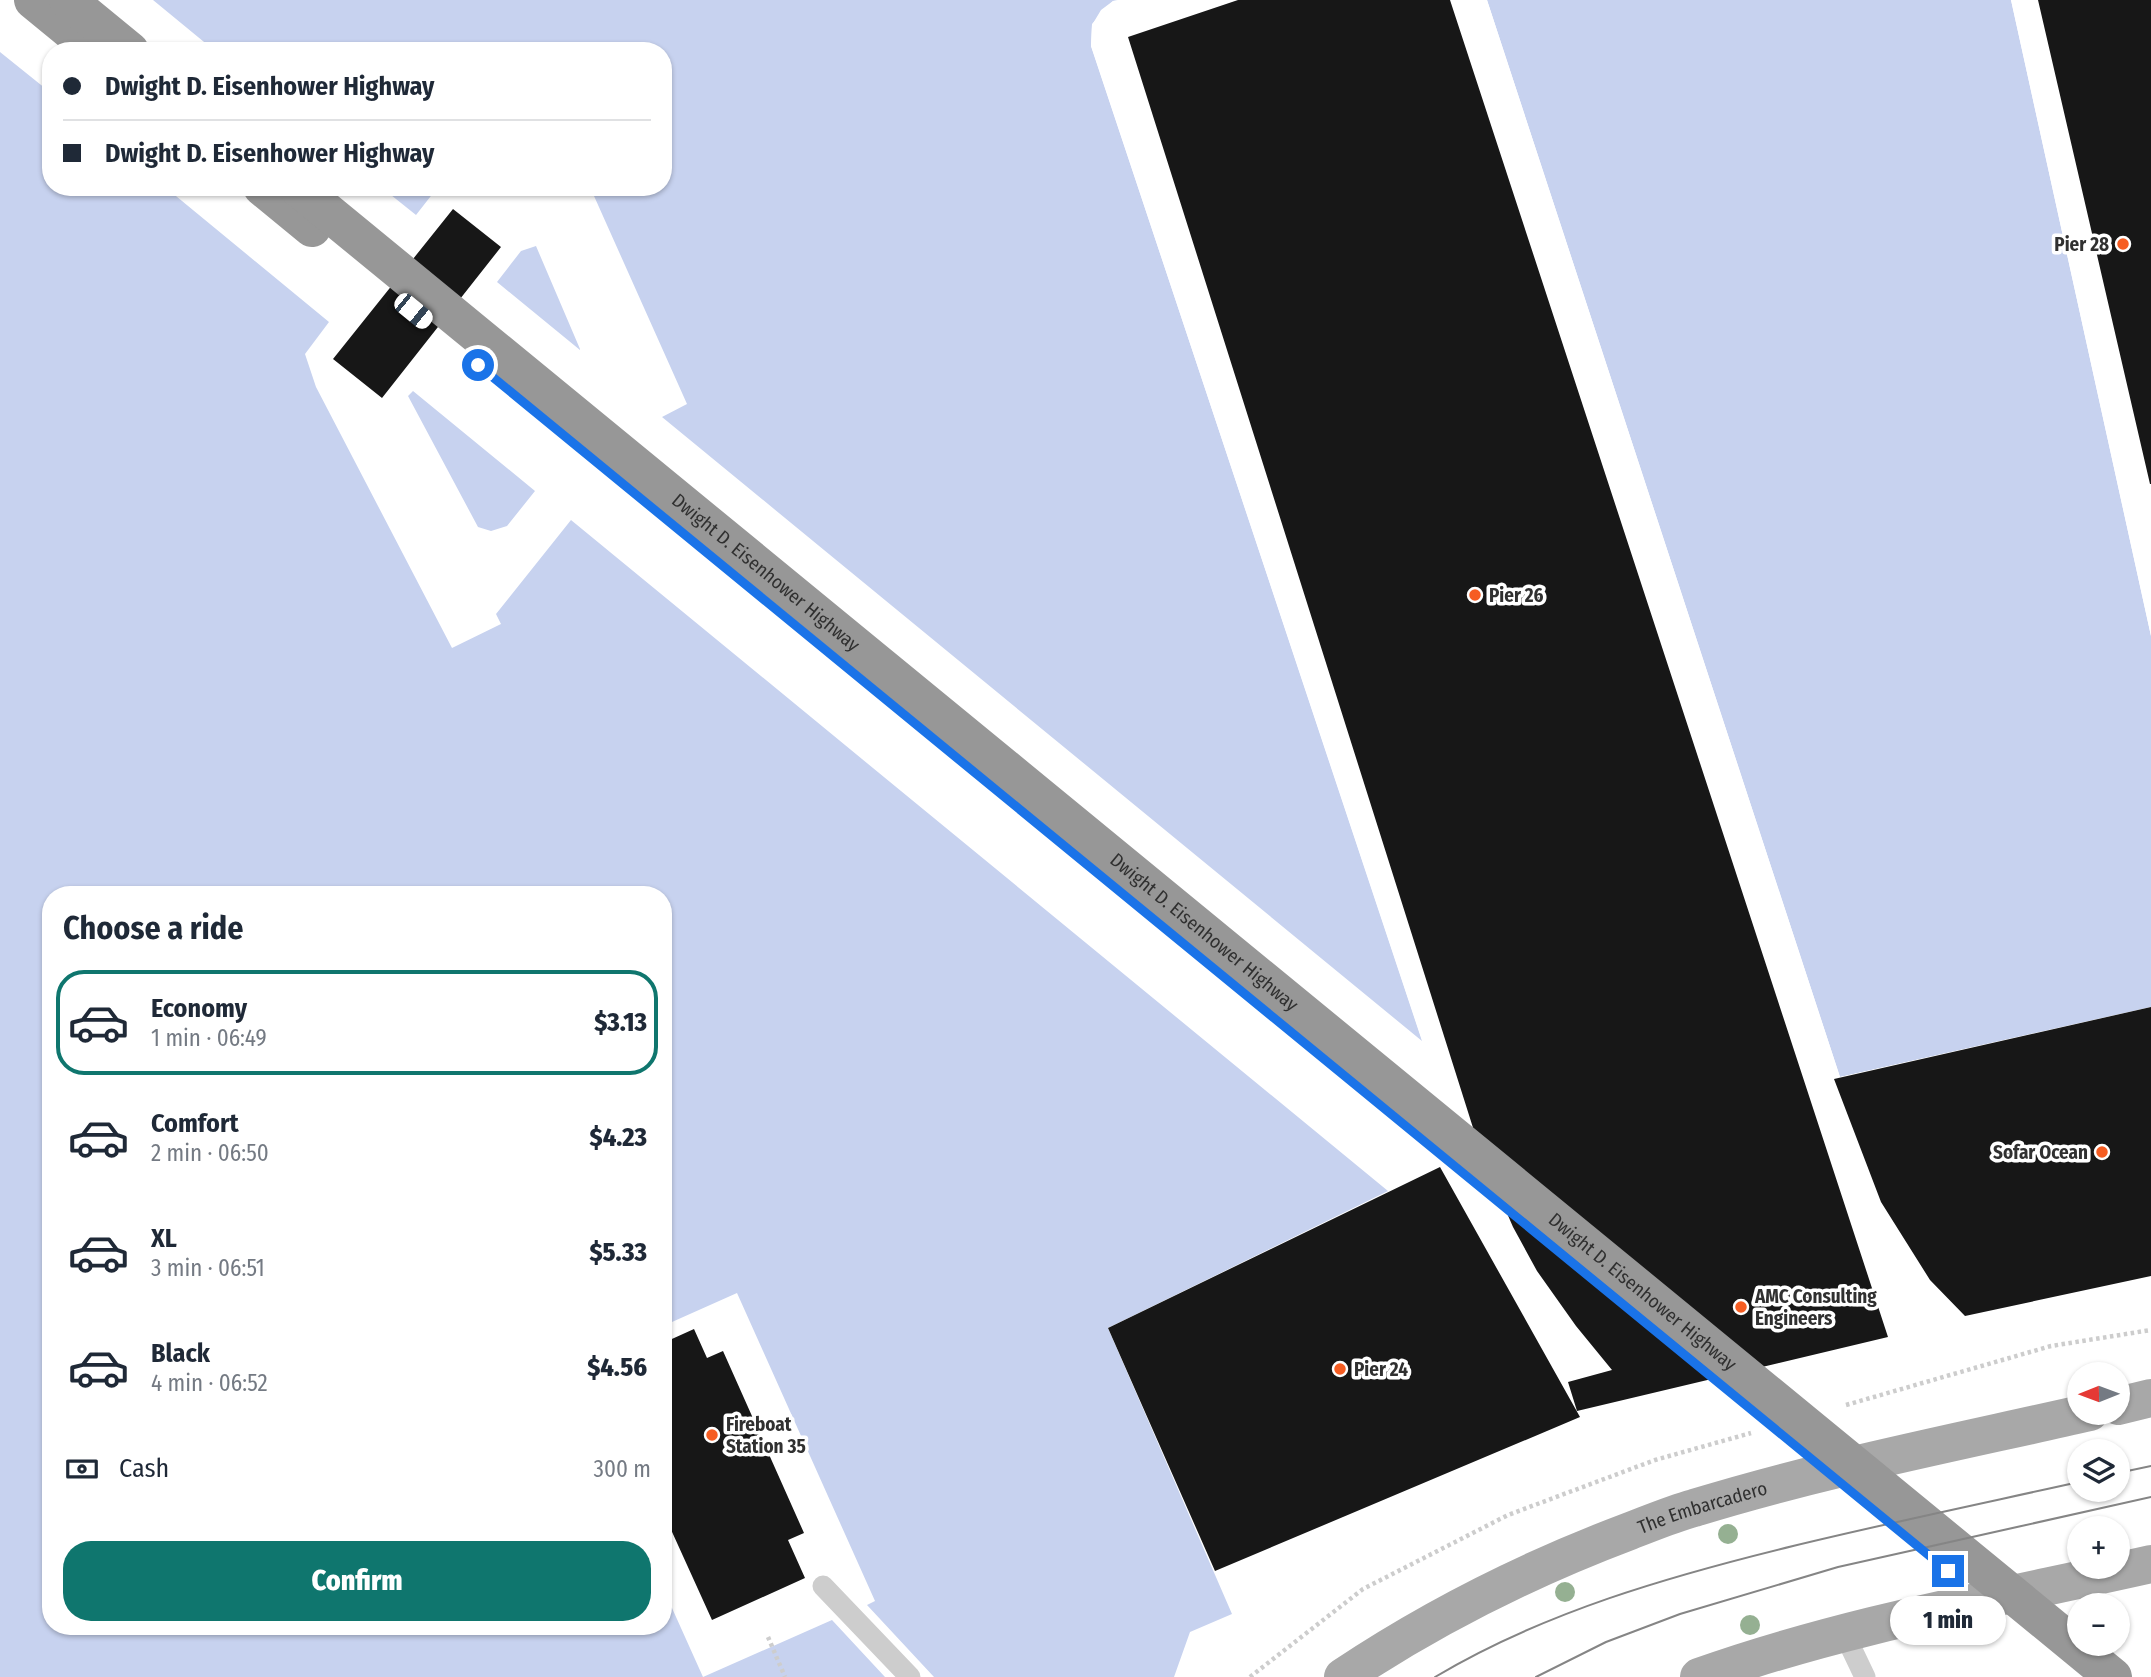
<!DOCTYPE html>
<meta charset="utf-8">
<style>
:root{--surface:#fff;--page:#f6f6f7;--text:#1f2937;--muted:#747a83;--line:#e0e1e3;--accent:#0f766e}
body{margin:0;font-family:"Fira Sans Condensed",sans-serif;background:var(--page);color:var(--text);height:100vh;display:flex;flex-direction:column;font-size:26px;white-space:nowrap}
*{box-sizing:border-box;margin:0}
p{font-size:23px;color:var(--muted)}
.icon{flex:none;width:38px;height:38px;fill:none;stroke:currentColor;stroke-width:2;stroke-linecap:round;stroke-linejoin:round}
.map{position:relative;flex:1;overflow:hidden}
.sheet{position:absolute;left:42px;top:886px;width:630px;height:749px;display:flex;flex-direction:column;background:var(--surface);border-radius:28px;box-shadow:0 2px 5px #0004}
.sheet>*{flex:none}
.guide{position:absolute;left:42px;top:42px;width:630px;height:154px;border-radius:28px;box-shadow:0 2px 5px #0004;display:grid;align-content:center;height:154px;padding:0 21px;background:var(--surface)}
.needle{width:46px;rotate:269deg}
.buttons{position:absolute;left:2067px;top:1362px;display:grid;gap:14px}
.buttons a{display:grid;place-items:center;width:63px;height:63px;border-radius:50%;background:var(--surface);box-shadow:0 2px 5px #0004;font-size:35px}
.end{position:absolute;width:32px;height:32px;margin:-16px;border:9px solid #1a73e8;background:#fff;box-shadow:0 0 0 4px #fff}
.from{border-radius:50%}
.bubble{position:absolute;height:49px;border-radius:24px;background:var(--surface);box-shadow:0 2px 5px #0004;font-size:23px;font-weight:800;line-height:49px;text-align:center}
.car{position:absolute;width:21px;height:42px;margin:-21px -10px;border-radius:9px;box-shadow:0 0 5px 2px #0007;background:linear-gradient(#fff 24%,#345 0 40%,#fff 0 76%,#345 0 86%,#fff 0)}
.guide b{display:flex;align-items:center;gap:24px;height:66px;font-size:26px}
.guide b+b{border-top:2px solid var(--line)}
.guide i{width:18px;height:18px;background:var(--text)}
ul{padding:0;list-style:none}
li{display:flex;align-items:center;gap:21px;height:105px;margin:0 14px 10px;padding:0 7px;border:4px solid transparent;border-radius:28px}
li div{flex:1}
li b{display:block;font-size:26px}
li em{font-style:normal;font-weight:800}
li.active{border-color:var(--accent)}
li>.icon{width:63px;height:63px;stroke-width:1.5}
h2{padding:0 21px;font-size:32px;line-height:84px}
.pay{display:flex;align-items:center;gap:18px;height:77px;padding:0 21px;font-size:26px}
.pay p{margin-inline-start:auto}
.button{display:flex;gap:14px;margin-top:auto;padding:14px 21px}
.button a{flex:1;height:80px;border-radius:28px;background:var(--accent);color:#fff;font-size:28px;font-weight:800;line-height:80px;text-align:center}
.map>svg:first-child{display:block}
</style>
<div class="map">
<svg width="2151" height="1677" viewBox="0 0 2151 1677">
<rect width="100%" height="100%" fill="#fff"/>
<!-- water -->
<path fill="#c7d2ef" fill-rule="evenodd" d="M0 0H1118L1113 1 1092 24 1091 46 1461 1157 1108 1328 1232 1614 1190 1632 1174 1677H0ZM51 51H663V187H51ZM51 894H663V1626H51Z
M1487 0H2011L2151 636V1007L1840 1077Z"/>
<!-- pier -->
<path fill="#fff" fill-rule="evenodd" d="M0 0H153L215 51H51V93L0 52Z
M1121 0 1103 13 1095 26 1094 45 1465 1157 1463 1160 1113 1329 1218 1570 1215 1571 1108 1328 1388 1191 571 520 496 614 501 624 452 648 316 387 305 354 329 322 165 187H381L416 215 434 192 449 187H590L687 404 662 417 1422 1041 1091 46 1092 25 1101 10 1113 1ZM536 246 580 349V350L497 282 521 251ZM413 391 535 491 507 526 491 531 478 527 408 396Z
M1483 0H1487L1840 1077 2151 1007V1010L1837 1079Z
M2011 0H2015L2151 620V636Z
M737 1293 875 1601 867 1605 934 1677H885L832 1620 703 1677 663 1588V1326Z"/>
<!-- building -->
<path fill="#171717" d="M1238 0H1450L1888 1337 1577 1411 1568 1382 1612 1370 1576 1326 1537 1271 1513 1227 1481 1153 1128 37Z
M2038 0H2151V484H2150Z
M453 209 501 247 382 398 333 359Z
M2151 1007V1276L1965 1316 1930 1280 1881 1202 1834 1079Z
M1440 1167 1580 1417 1215 1571 1108 1328Z
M694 1329 707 1358 723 1351 804 1533 788 1540 805 1578 712 1620 663 1512V1343Z"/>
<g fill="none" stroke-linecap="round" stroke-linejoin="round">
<!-- path -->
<path stroke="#cdcdcd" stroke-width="4.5" stroke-dasharray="3.5 3.5" stroke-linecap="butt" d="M1846 1405 2051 1346 2151 1330
M768 1637 785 1677
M1250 1677 1363 1589 1508 1515 1655 1460 1751 1433"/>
<!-- service -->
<path stroke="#cdcdcd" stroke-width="21" d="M823 1586 910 1677
M1844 1633 1865 1677"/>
<!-- primary -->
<g stroke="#a8a8a8" stroke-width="38">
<path d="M2118 1406 2151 1398"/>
<path id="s1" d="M1343 1677C1433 1617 1529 1569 1630 1531 1651 1523 1672 1514 1694 1508 1824 1468 1958 1442 2090 1412"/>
<path d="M1699 1677C1845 1625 2000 1598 2151 1564"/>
</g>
<!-- motorway -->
<g stroke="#979797" stroke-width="38">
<path d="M33 0 83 41"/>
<path d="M68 0 130 51"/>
<path d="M262 187 312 228"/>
<path id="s2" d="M297 187 2113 1677"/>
</g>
<!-- tram -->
<path stroke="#858585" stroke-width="2" d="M2118 1473 2151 1466
M1435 1677C1544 1612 1670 1576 1793 1546 1888 1523 1984 1503 2079 1482
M1536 1677 1606 1642 1680 1614 1838 1567 2151 1497"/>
</g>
<!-- trees -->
<g fill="#95b092">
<circle cx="1728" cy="1534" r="10"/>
<circle cx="1565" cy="1592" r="10"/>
<circle cx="1750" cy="1625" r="10"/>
</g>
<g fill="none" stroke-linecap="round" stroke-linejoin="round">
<!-- route -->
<path stroke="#1a73e8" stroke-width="9" d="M478 365 1948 1571"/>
</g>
<!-- markers -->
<g fill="#f65d22" stroke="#fff" stroke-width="2.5">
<circle cx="2123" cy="244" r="7"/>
<circle cx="1475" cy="595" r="7"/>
<circle cx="2102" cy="1152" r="7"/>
<circle cx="1741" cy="1307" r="7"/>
<circle cx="1340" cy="1369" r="7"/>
<circle cx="712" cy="1435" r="7"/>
</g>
<g text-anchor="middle" stroke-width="7" stroke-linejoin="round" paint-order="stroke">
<!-- poi labels -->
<g font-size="19" font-weight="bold" fill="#303030" stroke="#fff" text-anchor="start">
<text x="2109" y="251" text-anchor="end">Pier 28</text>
<text x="1489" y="602">Pier 26</text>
<text x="2088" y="1159" text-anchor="end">Sofar Ocean</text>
<text x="1755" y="1303">AMC Consulting<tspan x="1755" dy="22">Engineers</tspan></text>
<text x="1354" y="1376">Pier 24</text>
<text x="726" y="1431">Fireboat<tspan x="726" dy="22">Station 35</tspan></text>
</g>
<!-- street labels -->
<g font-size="19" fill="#303030" stroke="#fff">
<text dy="7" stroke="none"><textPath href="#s2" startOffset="607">Dwight D. Eisenhower Highway</textPath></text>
<text dy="7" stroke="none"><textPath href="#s2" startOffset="1174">Dwight D. Eisenhower Highway</textPath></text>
<text dy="7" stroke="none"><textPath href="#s2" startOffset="1741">Dwight D. Eisenhower Highway</textPath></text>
<text dy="7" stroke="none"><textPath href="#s1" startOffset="399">The Embarcadero</textPath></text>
</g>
</g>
</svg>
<div class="buttons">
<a><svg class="needle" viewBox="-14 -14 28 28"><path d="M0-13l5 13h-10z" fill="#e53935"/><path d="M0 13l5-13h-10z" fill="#747a83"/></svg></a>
<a><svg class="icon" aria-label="layers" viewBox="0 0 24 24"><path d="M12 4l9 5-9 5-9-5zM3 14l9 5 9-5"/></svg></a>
<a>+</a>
<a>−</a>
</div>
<i class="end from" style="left:478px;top:365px"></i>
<i class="end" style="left:1948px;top:1571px"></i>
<div class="bubble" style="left:1890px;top:1596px;width:116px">1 min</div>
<i class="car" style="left:413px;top:311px;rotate:129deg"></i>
<div class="guide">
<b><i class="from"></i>Dwight D. Eisenhower Highway</b>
<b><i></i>Dwight D. Eisenhower Highway</b>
</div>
<section class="sheet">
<h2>Choose a ride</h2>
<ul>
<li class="active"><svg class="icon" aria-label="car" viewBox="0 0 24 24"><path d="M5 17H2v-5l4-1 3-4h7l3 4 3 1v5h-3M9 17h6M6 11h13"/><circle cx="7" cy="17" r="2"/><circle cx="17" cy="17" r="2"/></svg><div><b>Economy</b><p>1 min · 06:49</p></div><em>$3.13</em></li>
<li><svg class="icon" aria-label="car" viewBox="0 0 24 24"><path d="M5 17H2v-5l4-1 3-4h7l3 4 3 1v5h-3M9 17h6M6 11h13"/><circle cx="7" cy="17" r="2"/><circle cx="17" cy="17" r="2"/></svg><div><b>Comfort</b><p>2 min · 06:50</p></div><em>$4.23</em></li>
<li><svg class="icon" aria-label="car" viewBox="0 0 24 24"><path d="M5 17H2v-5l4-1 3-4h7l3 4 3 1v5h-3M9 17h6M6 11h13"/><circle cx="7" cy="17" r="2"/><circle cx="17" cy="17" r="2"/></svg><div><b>XL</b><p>3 min · 06:51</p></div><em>$5.33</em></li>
<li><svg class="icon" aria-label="car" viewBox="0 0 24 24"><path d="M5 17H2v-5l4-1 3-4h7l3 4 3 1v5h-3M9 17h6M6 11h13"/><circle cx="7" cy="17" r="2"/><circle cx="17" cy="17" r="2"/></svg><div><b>Black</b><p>4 min · 06:52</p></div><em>$4.56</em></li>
</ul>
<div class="pay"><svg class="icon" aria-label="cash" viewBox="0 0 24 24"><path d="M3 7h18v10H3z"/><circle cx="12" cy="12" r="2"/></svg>Cash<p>300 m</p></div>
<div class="button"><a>Confirm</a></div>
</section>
</div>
